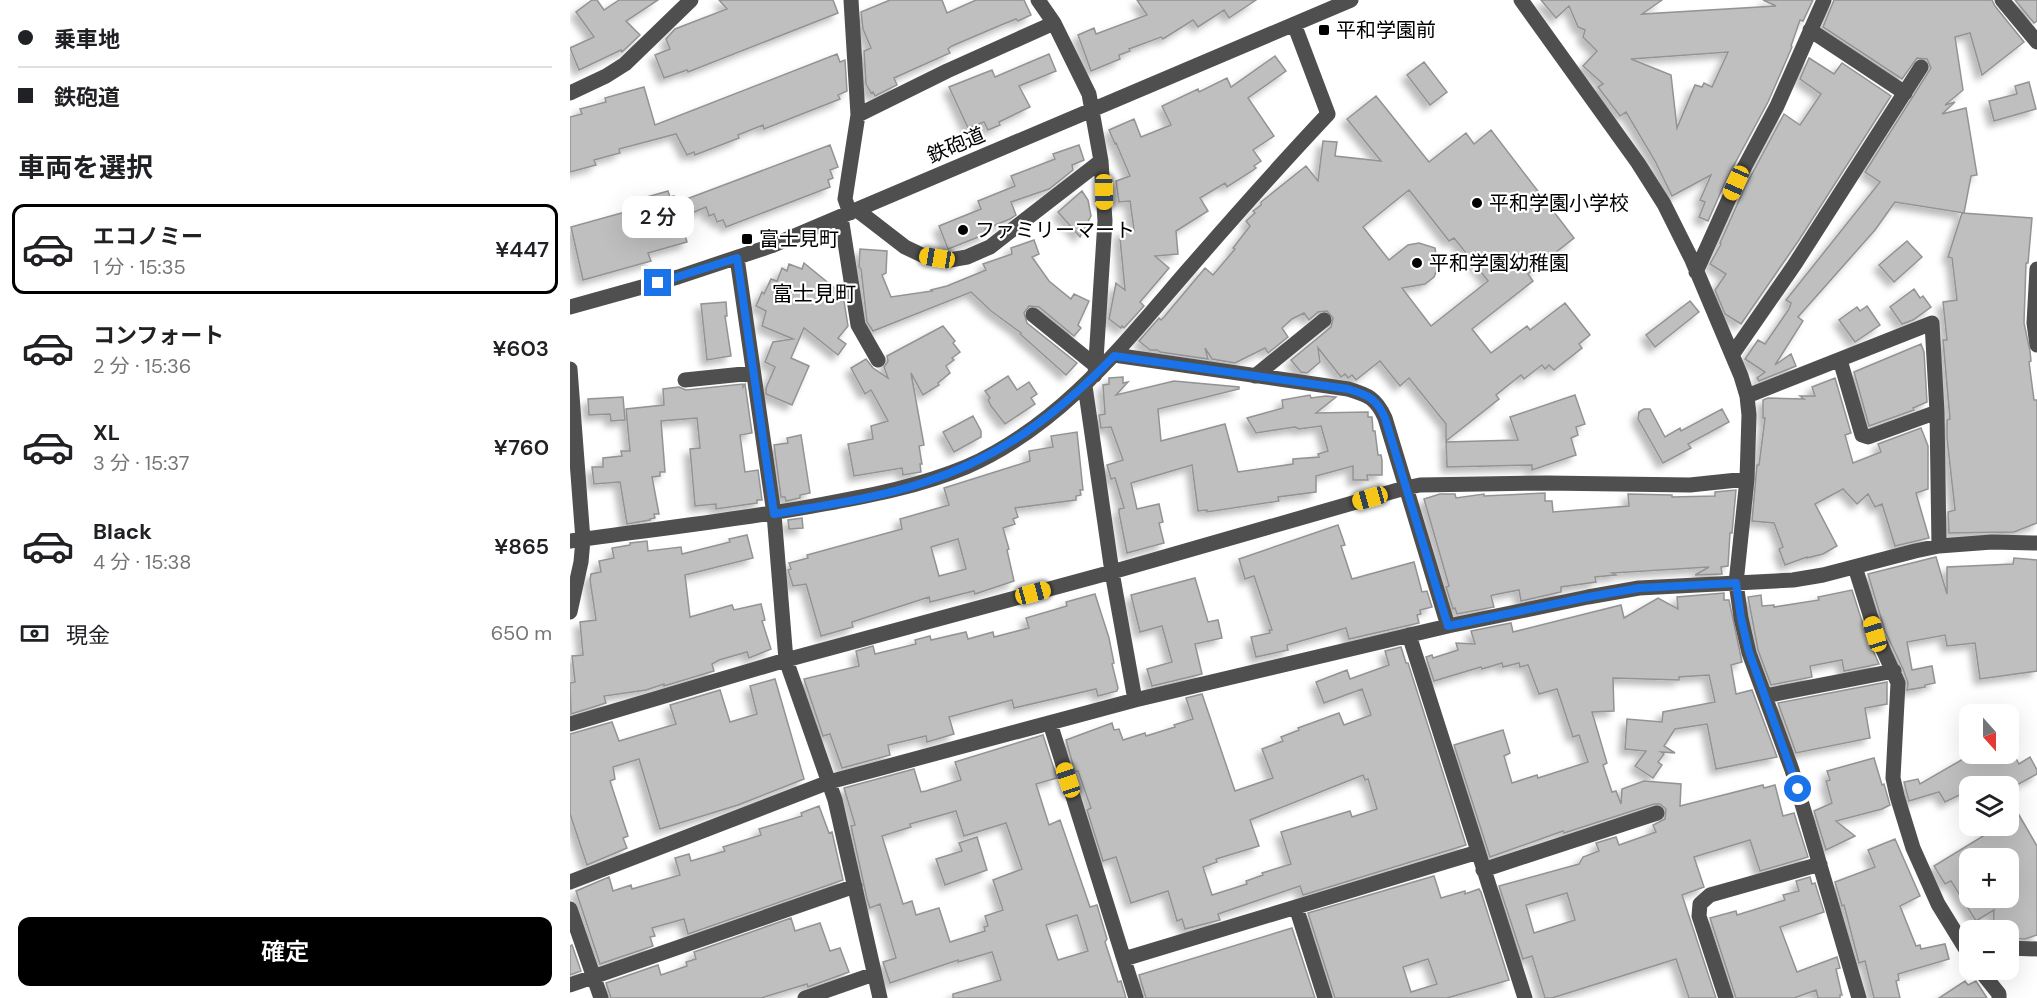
<!DOCTYPE html>
<html lang="ja">
<meta charset="utf-8">
<style>
:root{--surface:#fff;--page:#f6f6f6;--text:#202124;--muted:#757577;--line:#e0e0e0;--accent:#000}
body{margin:0;font-family:"DM Sans","Noto Sans JP",sans-serif;background:var(--page);color:var(--text);height:100vh;display:flex;flex-direction:column;font-size:22px;white-space:nowrap}
*{box-sizing:border-box;margin:0}
p{font-size:20px;color:var(--muted)}
.icon{flex:none;width:33px;height:33px;fill:none;stroke:currentColor;stroke-width:2;stroke-linecap:round;stroke-linejoin:round}
.map{position:relative;flex:1;overflow:hidden}
.details{display:flex;flex-direction:column;background:var(--surface);width:570px}
.details>*{flex:none}
.hud{display:grid;align-content:center;height:132px;padding:0 18px;background:var(--surface)}
.needle{width:39px;rotate:159deg}
.controls{position:absolute;left:1389px;top:704px;display:grid;gap:12px}
.controls a{display:grid;place-items:center;width:60px;height:60px;border-radius:12px;background:var(--surface);box-shadow:0 6px 24px #0002;font-size:30px}
.end{position:absolute;width:27px;height:27px;margin:-14px;border:8px solid #1a73e8;background:#fff;box-shadow:0 0 0 3px #fff}
.from{border-radius:50%}
.bubble{position:absolute;height:42px;border-radius:12px;background:var(--surface);box-shadow:0 6px 24px #0002;font-size:20px;font-weight:600;line-height:42px;text-align:center}
.car{position:absolute;width:18px;height:36px;margin:-18px -9px;border-radius:8px;box-shadow:0 0 4px 2px #0007;background:linear-gradient(#f5c518 24%,#345 0 40%,#f5c518 0 76%,#345 0 86%,#f5c518 0)}
.hud b{display:flex;align-items:center;gap:21px;height:57px;font-size:22px}
.hud b+b{border-top:2px solid var(--line)}
.hud i{width:15px;height:15px;background:var(--text)}
ul{padding:0;list-style:none}
li{display:flex;align-items:center;gap:18px;height:90px;margin:0 12px 9px;padding:0 6px;border:3px solid transparent;border-radius:12px}
li div{flex:1}
li b{display:block;font-size:22px}
li em{font-style:normal;font-weight:600}
li.active{border-color:var(--accent)}
li>.icon{width:54px;height:54px;stroke-width:1.5}
h2{padding:0 18px;font-size:27px;line-height:72px}
.pay{display:flex;align-items:center;gap:15px;height:66px;padding:0 18px;font-size:22px}
.pay p{margin-inline-start:auto}
.cta{display:flex;gap:12px;margin-top:auto;padding:12px 18px}
.cta a{flex:1;height:69px;border-radius:12px;background:var(--accent);color:#fff;font-size:24px;font-weight:600;line-height:69px;text-align:center}
main{display:flex;flex:1;min-height:0}
.map>svg:first-child{display:block}
</style>
<main>
<section class="details">
<div class="hud">
<b><i class="from"></i>乗車地</b>
<b><i></i>鉄砲道</b>
</div>
<h2>車両を選択</h2>
<ul>
<li class="active"><svg class="icon" aria-label="car" viewBox="0 0 24 24"><path d="M5 17H2v-5l4-1 3-4h7l3 4 3 1v5h-3M9 17h6M6 11h13"/><circle cx="7" cy="17" r="2"/><circle cx="17" cy="17" r="2"/></svg><div><b>エコノミー</b><p>1 分 · 15:35</p></div><em>¥447</em></li>
<li><svg class="icon" aria-label="car" viewBox="0 0 24 24"><path d="M5 17H2v-5l4-1 3-4h7l3 4 3 1v5h-3M9 17h6M6 11h13"/><circle cx="7" cy="17" r="2"/><circle cx="17" cy="17" r="2"/></svg><div><b>コンフォート</b><p>2 分 · 15:36</p></div><em>¥603</em></li>
<li><svg class="icon" aria-label="car" viewBox="0 0 24 24"><path d="M5 17H2v-5l4-1 3-4h7l3 4 3 1v5h-3M9 17h6M6 11h13"/><circle cx="7" cy="17" r="2"/><circle cx="17" cy="17" r="2"/></svg><div><b>XL</b><p>3 分 · 15:37</p></div><em>¥760</em></li>
<li><svg class="icon" aria-label="car" viewBox="0 0 24 24"><path d="M5 17H2v-5l4-1 3-4h7l3 4 3 1v5h-3M9 17h6M6 11h13"/><circle cx="7" cy="17" r="2"/><circle cx="17" cy="17" r="2"/></svg><div><b>Black</b><p>4 分 · 15:38</p></div><em>¥865</em></li>
</ul>
<div class="pay"><svg class="icon" aria-label="cash" viewBox="0 0 24 24"><path d="M3 7h18v10H3z"/><circle cx="12" cy="12" r="2"/></svg>現金<p>650 m</p></div>
<div class="cta"><a>確定</a></div>
</section>
<div class="map">
<svg width="1467" height="998" viewBox="0 0 1467 998">
<defs>
<filter id="shadow"><feDropShadow dx="-5.5" dy="5.5" stdDeviation="3" flood-color="#0004"/></filter>
</defs>
<rect width="100%" height="100%" fill="#fff"/>
<!-- building -->
<path fill="#bfbfbf" stroke="#939393" stroke-width="1.5" fill-rule="evenodd" filter="url(#shadow)" d="M22 0H27L34 10 49 0H88L56 21 70 35 52 52 51 50 9 70 0 48 24 37 6 12Z
M149 0H263L268 13 118 72 117 70 94 78 85 55 100 49 96 39 105 29 157 9Z
M320 0H372L377 13 406 0H454L461 15 448 21 446 19 431 25 382 46 378 49 380 53 324 78 327 85 305 96 303 92 301 93 296 84 294 51 301 48 293 29 291 12Z
M567 0H686L659 18 654 10 628 27 623 20 593 39 591 37 559 49 560 51 549 55 550 59 521 71 508 35 524 28 526 34 577 15Z
M971 0H1092L1072 14 1206 6 1193 0H1243L1233 21 1230 20 1221 46 1222 47 1198 102 1157 178 1138 221 1129 217 1135 202 1130 200 1141 175 1102 196 1085 161 1056 112 1050 116 1028 87 1033 84 1013 66 1027 51 1013 37 1015 30 1008 27 999 6 986 18ZM1158 52 1142 87 1134 83 1132 87 1125 85 1107 128 1101 75 1061 59Z
M1264 0H1422L1425 6 1454 42 1412 75 1400 33 1385 37 1393 90 1375 105 1385 102 1372 114 1396 108 1407 175 1401 176 1394 213 1325 202 1305 230 1228 317 1233 321 1205 365 1221 354 1226 366 1189 381 1187 378 1195 372 1175 359 1188 340 1195 344 1219 309 1221 303 1216 300 1310 182 1295 172 1361 68 1357 59 1347 58 1332 79 1253 27Z
M1445 0H1467V21L1464 23Z
M267 54 270 62 275 60 277 91 268 95 270 99 194 129 193 125 168 135 169 138 125 155 124 152 117 155 106 134 49 149 50 153 24 160 26 165 0 172V117L12 114 10 109 36 102 35 98 74 87 85 125Z
M479 54 486 71 449 86 460 107 429 122 430 125 418 130 414 122 398 128 379 87 422 70 425 77Z
M705 56 716 71 678 98 704 136 683 150 691 161 684 166 686 168 682 171 657 187 655 183 630 198 638 211 606 231 608 254 585 256 599 268 570 302 574 306 554 328 552 326 551 328 539 319 546 283 555 290 550 239 551 231 564 230 560 201 549 202 546 181 560 176 546 143 545 144 539 130 564 119 571 137 601 125 592 106 628 89 629 92 657 78 661 87Z
M1239 58 1264 74 1272 63 1321 96 1229 240 1171 324 1155 314 1145 290 1156 274 1140 264 1151 244 1150 243 1175 187 1214 114 1230 125 1251 94 1230 79Z
M854 62 877 92 860 105 837 75Z
M1459 82 1466 109 1424 121 1419 101 1447 94 1445 86Z
M806 96 859 162 896 133 904 144 921 130 1004 238 958 274 963 281 902 329 921 353 957 326 960 330 995 303 1020 335 1009 344 1012 348 984 370 979 365 975 369 972 365 954 379 951 375 926 395 929 399 876 441V424L839 378 830 386 810 361 786 380 782 375 778 378 775 374 771 377 748 348 750 362 737 373 731 372 721 360 761 327 763 318 757 311 748 312 739 320 734 313 722 319 712 328 718 337 698 353 695 348 665 363 642 359 635 348 638 359 590 352 587 350H580L569 341 589 318 591 320 594 317 635 268 643 275 665 249 663 248 680 226 676 221 685 213 683 211 691 205V202L736 166 748 181 753 141 767 142 765 156 811 161 777 119ZM839 190 879 241 884 238 918 281 861 326 832 288 855 284 864 277 868 267 865 248 849 243 838 245 819 260 793 227Z
M260 145 268 167 260 170 263 178 258 180 260 187 156 227 153 220 147 222 144 214 139 216 136 207 110 218 117 242 78 253 81 261 13 280 1 227 66 209 63 201 98 191 100 197 104 196 106 203Z
M509 145 514 160 502 165 503 170 479 189 441 202 446 215 440 219 415 229 416 234 378 249 369 226 411 209 408 201 445 186 441 176 485 159 483 154Z
M512 191 518 200 521 216 510 237 488 212Z
M1392 213 1462 218 1458 263H1456L1454 323 1460 351 1461 361 1459 362 1464 400H1467V523L1444 532 1379 533 1378 512 1385 510 1377 438V420L1380 419 1373 340H1377L1373 302 1387 300 1382 258 1378 257Z
M464 240 469 254 462 257 479 281 501 299 504 294 519 301 508 325 511 328 504 336 469 307 459 306 454 313 457 323 507 363 496 375 450 334 451 333 421 311 401 292 303 331 297 322 291 269 289 267 290 249 317 251 316 273 312 275 321 297 362 291 361 290 377 286 416 270 413 264 442 254 441 248Z
M1337 241 1352 257 1324 282 1309 265Z
M234 263 273 295 278 326 268 338 276 344 268 355 234 328 221 358 239 366 222 405 196 394V388L205 367 195 362 203 342 223 339 192 326 196 311 186 306 192 292 194 294 201 279 207 281 212 268 217 271 219 264 232 269Z
M1344 289 1350 298 1353 296 1361 307 1343 320 1332 324 1320 307Z
M1120 301 1129 312 1085 347 1076 335Z
M156 302 157 316H155L161 356 137 360 131 304Z
M1297 306 1310 325 1285 342 1269 320 1287 307 1290 311Z
M373 326 385 341 383 343 390 352 382 358 384 360 376 366 380 373 368 383 369 385 353 395 341 373 354 445 349 446 352 464H350L351 472 333 475 332 468 284 476 278 444 303 439 301 426 318 421 301 390 295 394 281 368 296 359 303 368 318 378 314 367 318 361 317 356Z
M1351 344 1354 352 1357 402 1343 408 1344 410 1299 426 1284 372Z
M438 376 447 390 459 382 467 394 461 398 465 404 435 424 421 406 418 400 420 398 415 391Z
M553 377V383L558 382 546 395 604 381 669 387V389L588 409 591 441 655 424 668 472 723 464V459L749 457 748 454 758 451 751 426 729 429 725 427 686 433 677 418 713 408 712 400 740 395 741 398 756 396 766 397 746 413 798 412V417H802L803 431H805L808 455H811L812 460V475H797L798 480H783V466L746 476V492L708 497 709 501 637 512V510L628 511 622 465 561 483 567 509 589 504 593 522 589 523 594 543 557 553 549 513V509L554 508 545 478 541 479 537 465 553 460 541 427 531 428 529 415 535 414 533 385 539 384V378Z
M1265 378 1281 433 1275 435 1283 463 1311 452 1308 444 1351 428 1358 446V489L1346 493 1359 538 1325 546 1312 504 1305 507 1298 494 1287 504 1273 489 1245 504 1267 546 1253 554 1237 558V557L1215 565 1209 549 1213 547 1204 523 1182 521 1187 465H1189L1195 418H1193V400L1198 398 1234 399 1230 396H1245L1242 387Z
M173 384V387L175 384 182 433 170 435 175 472 188 470 192 500H187V503L146 509V504L125 506 120 449 130 448 127 418 91 421 95 472H90V476L82 477 89 514H84L85 518 80 519V520L57 524 50 482 24 484 22 467H33V458L52 456 51 451H60L56 409 94 405 93 389 109 387 116 390Z
M1005 395 1015 424 1006 427 1008 435 1001 438 1006 455 962 470V465L877 467 876 442 948 440 940 417Z
M53 397 55 420 41 421 40 414 19 415 18 399Z
M1074 409H1080L1095 437 1110 428 1111 431 1152 409 1159 422 1118 444 1121 448 1093 463 1068 419 1069 412Z
M403 416 411 431V437L384 452 373 432Z
M507 432 513 490H510L511 495 506 496V500L445 508 448 517 443 519 445 524 433 528 439 549 437 550 444 581 405 594 404 591 360 602 359 597 282 622 283 627 251 636 236 584 223 586 218 570 221 569 219 563 238 558 237 555 332 529 330 519 379 505 374 488 460 461 459 451 483 447 481 436ZM388 539 396 569 369 576 361 547Z
M231 435 240 493 230 495V498L216 501 215 497H211L204 445 218 443 217 438Z
M1166 490 1162 533H1160L1158 566 1151 567 1152 574 1125 575 1139 567 1042 573 1046 575 1025 577 1026 582 991 587V592L951 601 949 590 923 595 921 596 924 607 887 614 885 608 883 609 876 587 879 586 854 499 870 494H885L886 498 914 494V496L975 493V501H982L983 512 1059 506 1058 494 1102 495V497L1145 496V492Z
M232 518 233 528 219 529 218 520Z
M768 525 775 545 771 546 782 579 844 562 852 592 857 591 862 607 850 610 851 614 847 615 849 623 779 639 776 628 717 645 718 650 686 657 681 637 700 633 699 630H702L684 576 675 579 669 559Z
M177 535 183 558 115 575 120 617 162 605 164 610 191 604 195 620 192 621 201 649 179 658 177 652 149 660 142 664 144 671 94 686V684L76 690 34 696 36 703 1 714 0 683 5 682 2 656 13 655 10 622 26 620 20 580 21 574 31 572 29 561 44 558 42 548 60 545V543L77 541 78 551 111 547 112 554 160 542 159 539Z
M1366 557 1377 594V567L1443 564 1444 558 1467 560V671L1410 679 1405 643 1377 646 1375 635 1337 642 1342 670 1362 666 1365 683 1355 685V687L1337 690 1338 683 1333 669 1315 631 1298 574Z
M625 578 638 622 648 620 652 638 625 644 632 674 582 686 577 669 602 662 592 626 570 632 561 595Z
M1282 590 1297 637 1309 664 1274 671 1272 660 1240 666 1242 677 1201 685 1188 650 1178 597 1191 595 1192 606 1204 605V607L1249 600 1248 597Z
M1154 593V600H1159L1172 662 1161 665 1166 694 1182 690 1207 757 1146 769 1137 724 1105 729 1094 746 1105 753 1091 752 1094 754 1088 762 1092 765 1083 778 1065 766 1076 751 1055 749 1057 719 1092 722 1093 712 1145 702 1139 675 1109 677V680L1043 678 1044 711 1022 712 1037 763 1033 765 1042 792 1046 791 1051 804 1052 789 1074 781 1111 784 1110 806 1193 785 1194 788 1205 785 1213 816 1224 813 1238 857 1190 871 1180 840 1124 857 1134 887 1112 895 1146 998H1119L1106 959 982 998H975L962 956 953 959 929 886 1009 864 1013 857 1029 851 1026 843 1046 837 1049 845 1086 832 1083 825 1095 819 1096 809 1090 804H1084L994 833 993 831 920 857 884 745 933 730 940 753 934 756 942 783 967 775 968 778 1018 762 1009 735 1003 737 987 689 969 694 958 665 950 667 949 663 933 667 932 663 912 669 911 667 864 681 856 657 862 655 863 658 888 650 886 643 905 644 901 631 941 623 943 632 1051 605 1054 618 1088 598 1108 609 1107 597ZM997 893 1005 920 964 933 956 905Z
M525 594 539 638 544 663 542 664 548 688 547 691 528 696 526 689 444 708 442 700 379 717 384 734 357 742 356 736 318 745 320 755 272 768 260 734 253 736 234 679 289 666 286 651 303 646 305 654 346 644 345 640 360 636 361 640 396 632 398 639 423 632 424 637 459 628 456 618 497 606 496 602Z
M831 647 836 663H838L896 845 733 895 730 886 648 914 650 920 615 929 612 919 607 921 598 891 561 903 546 857 533 861 517 810 521 808 508 771 505 772 496 740 542 723 544 730 549 729 553 740 575 733 576 736 605 727 604 725 623 719 616 698 632 694 665 791 703 778 692 749 713 741 711 737 729 730 728 728 769 713 774 725 801 715 792 689 754 703 746 682 777 670 780 679 819 665 815 651ZM793 775 795 780 798 779 807 809 782 817 780 811 711 832 721 864 692 873 693 875 676 881 677 884 642 895 633 867 647 862 646 859 689 846 680 820Z
M205 679 234 779 168 805 90 829 69 759 43 767 45 779 40 781 58 836 53 838 57 848 17 865 0 814V734L42 722 49 741 106 724 100 705 150 690 160 722 187 714 180 686Z
M1317 682V704L1295 708 1300 738 1226 753 1208 703Z
M473 735 487 778 466 784 479 825 490 820 520 907 527 905 537 939 535 942 548 982 551 981 556 998H383V994L431 980 422 952 388 962V960L320 983 313 962 326 958 310 904 300 908 297 899 281 826 285 825 274 788 344 769 351 792 356 791 391 780 385 762ZM386 811 394 836 436 823 452 869 423 880 433 910 415 916 418 926 414 927 415 931 380 942 369 908 346 915 342 901 333 904 312 836 341 827 340 824ZM507 915 518 951 488 960 476 925Z
M1408 753H1443L1449 764 1460 757 1467 770V774L1445 786H1400V790L1375 802 1369 792 1339 801 1334 782 1348 779 1350 784 1393 759 1394 761Z
M1304 758 1312 785 1314 784 1320 805 1312 809 1266 821 1285 836 1256 850 1244 811 1262 803 1256 781 1260 780 1257 771Z
M1438 796 1467 846V935L1455 939 1438 938V930H1423L1424 910 1406 921 1381 881 1375 884 1364 866 1431 825H1438ZM1400 858H1438V897H1400Z
M249 806 259 833 262 832 273 880 118 934 114 919 82 928 85 936 80 937 83 946 30 964 6 891 39 877 43 891 61 885 62 889 110 875 105 858 119 854 121 861 155 851 153 847 191 835 189 829 232 816 231 813Z
M407 837 417 870 375 885 366 859 392 851 389 843Z
M1325 839 1350 896 1330 906 1346 946 1350 945 1351 949 1375 944 1379 959 1328 974 1329 980 1326 981 1330 998H1304L1295 961 1289 963 1274 905 1272 906 1265 882 1305 867 1298 850Z
M864 876 871 898 895 891V894L909 889 911 892 939 980 877 998H765L738 913ZM858 959 867 984 841 992 833 967Z
M1240 877 1242 884 1245 883 1254 912 1210 927 1227 972 1267 957 1270 968 1266 969 1272 995H1270V998H1248L1246 990 1224 998H1166L1140 918 1166 911 1167 915 1215 900 1213 895 1229 891 1226 881Z
M221 918 225 931 250 923 260 951 270 948 279 972 238 987 237 984 191 998H41L36 983 88 965 91 975 117 966 116 962 126 959 124 952Z
M722 928 745 998H576L569 975Z
M2 945 11 971 0 975V946Z
M1395 981 1398 985 1406 981 1417 998H1369Z"/>
<g fill="none" stroke-linecap="round" stroke-linejoin="round">
<!-- minor -->
<path stroke="#4f4f4f" stroke-width="15" d="M468 0 484 23 519 94 531 161 535 221 525 375
M951 0 1068 163 1094 204 1122 260 1171 376 1177 396 1179 415 1177 479 1166 583 1171 618 1179 653 1222 770 1289 998
M1432 0 1467 42
M1240 30 1335 93
M0 93 36 76 55 64 121 0
M288 115 377 71 484 23
M287 210 335 247 354 256 380 260 397 257 420 247 531 161
M280 213 275 199 288 115 281 0
M271 217 288 325 308 360
M167 258 204 514 216 660 265 800 310 998
M1467 269 1464 323 1467 345
M1126 272 1166 183 1207 106 1254 0
M0 307 108 277 201 246 781 0
M463 315 526 366
M544 355 778 389C798 395 806 398 815 418L878 626
M1162 355 1225 264 1351 67
M1270 360 1292 435 1298 437 1367 412
M0 369 13 540 11 562 0 612
M685 376 754 320
M115 380 183 373
M515 386 542 572 565 700
M1177 396 1362 323 1367 412 1369 546
M0 541C85 529 170 520 254 504 303 495 350 486 396 467 490 426 552 346 617 271 663 218 710 165 758 114L724 24
M1285 567 1306 634 1328 683 1323 778 1327 796 1343 848 1368 904 1400 956
M839 635 955 998
M1195 696 1324 671
M480 723 566 998
M0 724 216 660 542 572 835 488 850 485 976 483 1120 485 1177 479
M913 870 1087 813
M0 882 259 782 565 700 878 626 1018 597 1069 588 1223 580 1253 575 1345 551 1369 546 1422 542 1467 543
M726 907 755 998
M0 909 31 998
M1438 948 1467 949
M554 959 908 852
M1409 969 1429 994V998
M0 985 285 886
M235 998 304 974
M1156 998 1129 916 1130 904 1140 895 1250 864"/>
</g>
<g fill="none" stroke-linecap="round" stroke-linejoin="round">
<!-- route -->
<path stroke="#1a73e8" stroke-width="8" d="M88 283 167 258 204 514C253 505 304 499 352 483 430 458 488 414 544 356L778 389C798 395 806 398 815 418L878 626 1018 597 1069 588 1166 583 1171 618 1179 652 1228 789"/>
</g>
<!-- markers -->
<g fill="#000" stroke="#fff" stroke-width="2">
<rect x="748" y="24" width="12" height="12" rx="3"/>
<circle cx="907" cy="203" r="6"/>
<circle cx="393" cy="230" r="6"/>
<rect x="171" y="233" width="12" height="12" rx="3"/>
<circle cx="847" cy="263" r="6"/>
</g>
<g text-anchor="middle" stroke-width="4.5" stroke-linejoin="round" paint-order="stroke">
<!-- poi labels -->
<g font-size="20" fill="#000" stroke="#fff" text-anchor="start">
<text x="766" y="37">平和学園前</text>
<text x="919" y="210">平和学園小学校</text>
<text x="405" y="237">ファミリーマート</text>
<text x="189" y="246">富士見町</text>
<text x="859" y="270">平和学園幼稚園</text>
</g>
<!-- street labels -->
<g font-size="20" fill="#000" stroke="#fff">
<text transform="translate(386 145) rotate(-23)" y="7">鉄砲道</text>
</g>
<!-- neighbourhood labels -->
<g font-size="21" fill="#000" stroke="#fff">
<text x="244" y="301">富士見町</text>
</g>
</g>
</svg>
<div class="controls">
<a><svg class="needle" viewBox="-14 -14 28 28"><path d="M0-13l5 13h-10z" fill="#e53935"/><path d="M0 13l5-13h-10z" fill="#757577"/></svg></a>
<a><svg class="icon" aria-label="layers" viewBox="0 0 24 24"><path d="M12 4l9 5-9 5-9-5zM3 14l9 5 9-5"/></svg></a>
<a>+</a>
<a>−</a>
</div>
<i class="end from" style="left:1228px;top:789px"></i>
<i class="end" style="left:88px;top:283px"></i>
<div class="bubble" style="left:52px;top:196px;width:72px">2 分</div>
<i class="car" style="left:1166px;top:183px;rotate:204deg"></i>
<i class="car" style="left:534px;top:192px;rotate:179deg"></i>
<i class="car" style="left:367px;top:258px;rotate:279deg"></i>
<i class="car" style="left:800px;top:498px;rotate:254deg"></i>
<i class="car" style="left:463px;top:593px;rotate:75deg"></i>
<i class="car" style="left:1305px;top:634px;rotate:343deg"></i>
<i class="car" style="left:498px;top:780px;rotate:342deg"></i>
</div>
</main>
